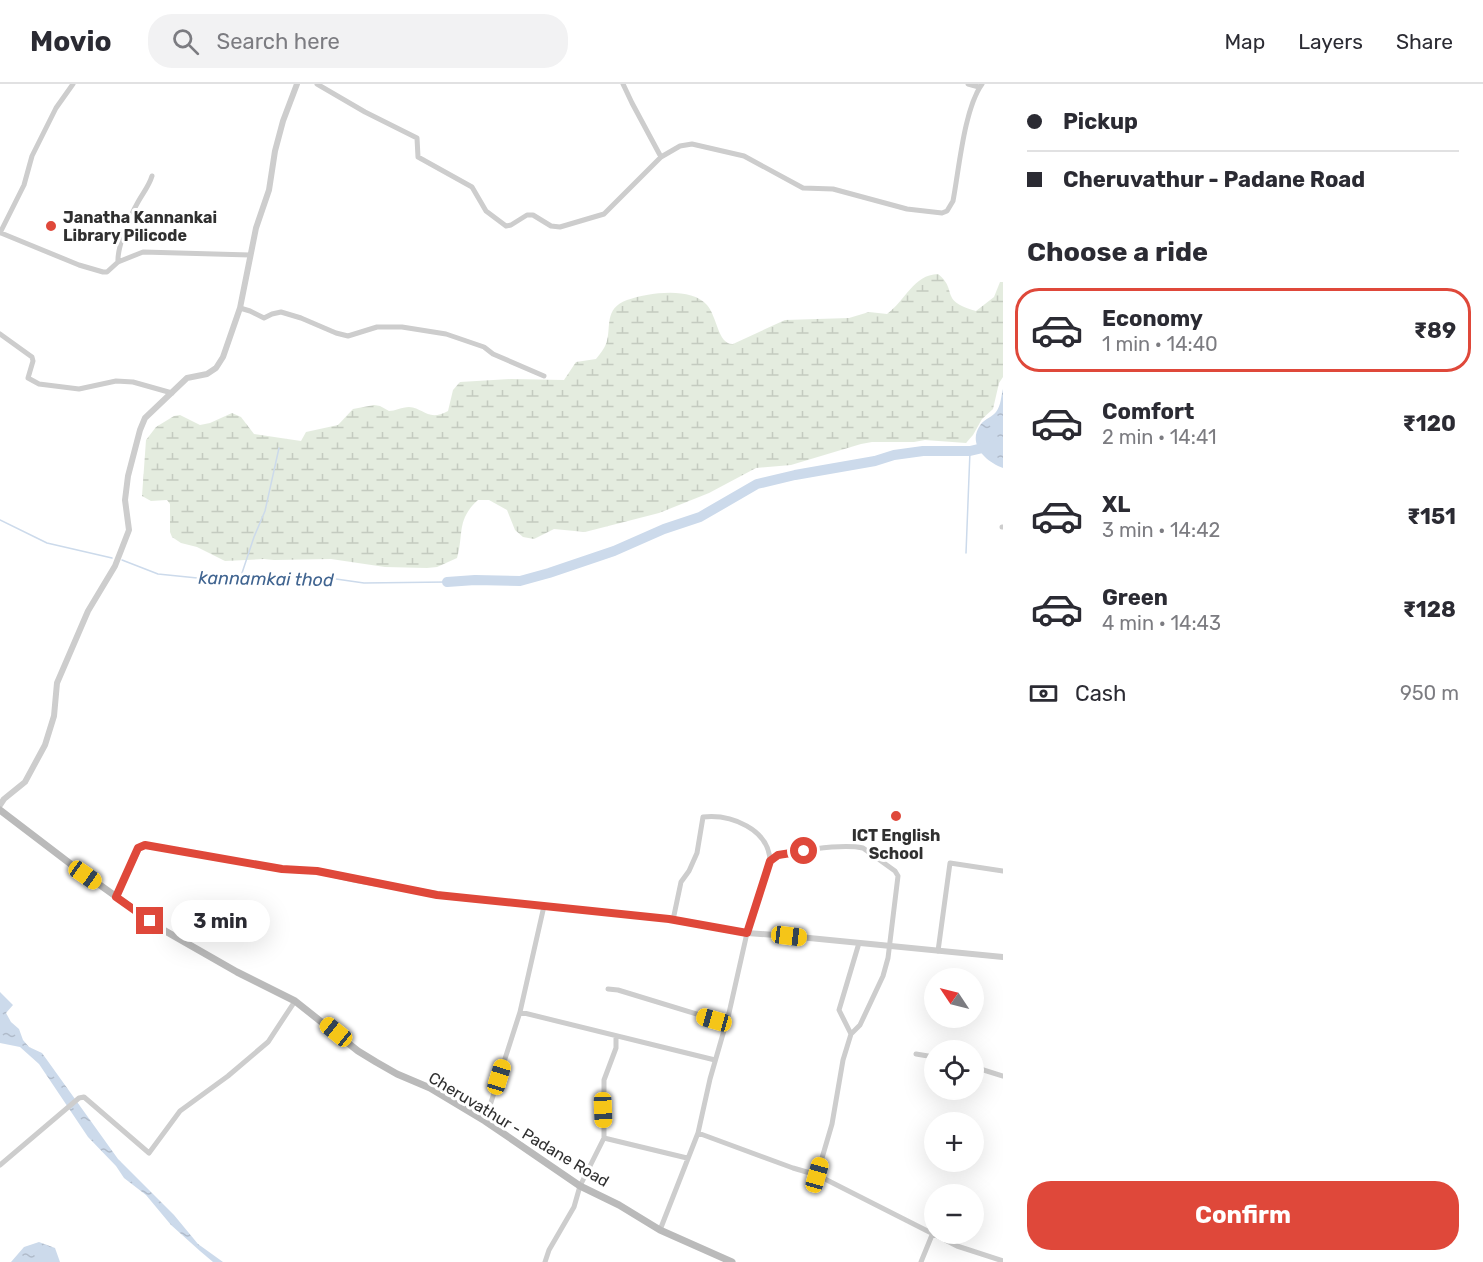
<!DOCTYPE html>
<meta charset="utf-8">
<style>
:root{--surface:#fff;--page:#f2f2f3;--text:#2b2b33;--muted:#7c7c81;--line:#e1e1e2;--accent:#df483a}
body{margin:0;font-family:Rubik,sans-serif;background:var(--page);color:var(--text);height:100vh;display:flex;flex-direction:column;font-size:22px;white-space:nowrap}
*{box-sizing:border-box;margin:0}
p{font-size:20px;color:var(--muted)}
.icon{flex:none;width:33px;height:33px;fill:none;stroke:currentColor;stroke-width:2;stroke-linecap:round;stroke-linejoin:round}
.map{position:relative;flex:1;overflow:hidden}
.panel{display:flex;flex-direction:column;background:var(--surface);width:480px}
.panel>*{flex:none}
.banner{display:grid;align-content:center;height:132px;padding:0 24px;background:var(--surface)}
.needle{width:39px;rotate:305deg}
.buttons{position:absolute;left:924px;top:884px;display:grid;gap:12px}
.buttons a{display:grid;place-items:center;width:60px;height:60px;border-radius:50%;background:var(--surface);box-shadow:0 6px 24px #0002;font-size:30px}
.end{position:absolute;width:27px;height:27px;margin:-14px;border:8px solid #df483a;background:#fff;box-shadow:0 0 0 3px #fff}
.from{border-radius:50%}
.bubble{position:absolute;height:42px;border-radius:21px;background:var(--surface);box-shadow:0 6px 24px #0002;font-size:20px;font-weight:700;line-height:42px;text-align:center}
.car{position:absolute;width:18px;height:36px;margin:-18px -9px;border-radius:8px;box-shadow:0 0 4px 2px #0007;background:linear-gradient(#f5c518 24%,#345 0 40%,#f5c518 0 76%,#345 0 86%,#f5c518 0)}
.banner b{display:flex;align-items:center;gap:21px;height:57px;font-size:22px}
.banner b+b{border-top:2px solid var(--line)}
.banner i{width:15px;height:15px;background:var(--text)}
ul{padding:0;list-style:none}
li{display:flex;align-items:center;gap:18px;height:84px;margin:0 12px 9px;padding:0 12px;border:3px solid transparent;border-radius:24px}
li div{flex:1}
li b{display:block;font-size:22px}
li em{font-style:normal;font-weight:700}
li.current{border-color:var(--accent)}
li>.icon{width:54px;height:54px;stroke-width:1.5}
h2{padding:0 24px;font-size:27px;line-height:72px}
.pay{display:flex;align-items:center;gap:15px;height:66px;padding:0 24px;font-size:22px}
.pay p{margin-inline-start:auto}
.action{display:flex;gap:12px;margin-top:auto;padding:12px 24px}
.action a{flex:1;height:69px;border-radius:24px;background:var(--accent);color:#fff;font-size:24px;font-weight:700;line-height:69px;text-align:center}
header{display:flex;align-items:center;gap:36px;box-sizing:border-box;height:84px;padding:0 30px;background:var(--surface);border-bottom:2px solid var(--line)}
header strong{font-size:28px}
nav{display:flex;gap:33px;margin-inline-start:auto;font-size:21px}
.search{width:420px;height:54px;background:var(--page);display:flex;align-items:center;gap:15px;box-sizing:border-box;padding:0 21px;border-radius:24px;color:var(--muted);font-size:22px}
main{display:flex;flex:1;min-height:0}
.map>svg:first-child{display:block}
</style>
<header>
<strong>Movio</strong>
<div class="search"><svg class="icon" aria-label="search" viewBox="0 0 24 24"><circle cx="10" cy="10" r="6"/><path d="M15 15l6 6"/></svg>Search here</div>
<nav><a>Map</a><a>Layers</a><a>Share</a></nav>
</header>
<main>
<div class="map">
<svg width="1003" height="1178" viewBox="0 0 1003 1178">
<defs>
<pattern id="wetland-marsh" width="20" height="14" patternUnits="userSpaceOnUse" patternTransform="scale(1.5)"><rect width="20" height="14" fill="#e4ecdf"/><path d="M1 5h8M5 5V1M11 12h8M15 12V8" fill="none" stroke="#c4cbc0"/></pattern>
<pattern id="water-ripples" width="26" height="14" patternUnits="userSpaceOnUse" patternTransform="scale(1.5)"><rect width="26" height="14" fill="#ccdaeb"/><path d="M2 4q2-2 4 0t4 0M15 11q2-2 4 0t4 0" fill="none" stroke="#b0bbca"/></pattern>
</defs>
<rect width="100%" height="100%" fill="#fff"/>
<!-- wetland -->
<path fill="url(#wetland-marsh)" d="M938 190C959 207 938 216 976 227L994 213 1000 198H1003V293L999 299 993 325 982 335 973 351 966 359 925 356 914 358H872L861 360 791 381 756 384 709 409 659 429 585 448 554 445 534 455 523 453 515 446 507 426 489 416H478C456 436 464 450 457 474L437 483 427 484 385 483 331 475 274 476 264 475 225 477 197 463 181 459 172 453 170 448V420L167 416 151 417 142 412 146 356 156 343 174 332 180 331 200 341 210 339 232 329 241 333 254 350 301 357 306 348 338 341 353 325 374 321 380 322 389 327C395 327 402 323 409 323 424 324 428 338 448 327L453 306 460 298 511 295 564 296 576 278 596 275C600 270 604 265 606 260 612 243 603 225 627 216 648 209 690 202 707 221 717 232 718 261 733 260L785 236 849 234 869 228 887 230C906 216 913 191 938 190Z"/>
<!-- water -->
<path fill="url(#water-ripples)" d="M1003 305V384C986 378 966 360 981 340 985 335 992 333 996 328 1001 322 1001 312 1003 305Z
M0 908 13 921 6 929 11 938 19 945 23 956 29 963 42 969 118 1075 174 1131 198 1160 223 1178H213L200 1167 171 1141 146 1111 124 1094 116 1082 88 1053 39 980 20 963 0 959Z
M39 1158 55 1164 60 1178H11L24 1163Z"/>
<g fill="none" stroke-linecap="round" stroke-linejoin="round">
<!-- stream -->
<path stroke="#ccdaeb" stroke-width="1.5" d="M0 436 47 459 112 474
M966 469 970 367
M122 476 158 490 217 496 243 492 308 491 364 499 447 498
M241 492 254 453 265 427 279 364"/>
<!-- river -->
<path stroke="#ccdaeb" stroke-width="10" d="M447 498 475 496 520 497 549 489 614 467 664 445 700 433 757 400 795 391 875 377 894 371 923 367H970L1003 359"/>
<!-- minor -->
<path stroke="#cdcdcd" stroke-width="5" d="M317 0 365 28 417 54 418 73 472 103 486 127 506 142 511 141 527 131H533L551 142 560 143 604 130 661 73 680 62 692 60 744 72 803 104 833 105 907 125 942 129 947 127 953 117C959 86 964 25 982 0
M623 0 632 19 661 73
M968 0 979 3
M0 149 24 101 32 72 56 24 73 0
M1 149 79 181 103 188H107L118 178 143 168 250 171
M118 178C117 163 130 132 138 118 143 109 149 102 152 92
M240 224 250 227 264 234 272 230 281 228 301 234 336 249 348 252 377 243H402L446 250 484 263 493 270 544 292
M0 250 32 273 33 277 28 294 39 300 79 305 116 297 133 298 172 309
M1002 443H1003
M770 777C786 766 843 760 863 764L895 787 898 792 888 874 883 892 860 941 851 950
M938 867 950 779 1003 787
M608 905 618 906 726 939
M520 928 715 976
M916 970 934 973
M974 983 1003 992
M485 1037 520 928 544 822
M698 1049 793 1084 817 1091 957 1162 1003 1177
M604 1054V996L616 964V952
M0 1081 79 1014 84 1013 149 1069 180 1027 228 992 268 958 295 917
M817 1091 832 1040 843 976 851 950 839 926 859 859
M660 1146 698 1049 710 995 729 929 747 849 770 777C769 745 731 730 703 733L697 769 689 787 681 798 673 836
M545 1178 549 1166 574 1123 580 1102 604 1054 687 1074
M921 1178 932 1151"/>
<!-- tertiary -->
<path stroke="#cdcdcd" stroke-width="6" d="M0 721 4 715 25 698 45 661 54 632 57 599 88 527 115 482 129 446 125 416 128 392 140 346 145 334 187 294 207 290 216 284 223 273 240 224 256 144 269 106 275 67 283 37 297 0
M116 813 139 764 145 761 282 785 317 787 356 796 453 813 669 835 747 849 789 852 1003 873"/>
<!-- secondary -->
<path stroke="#bababa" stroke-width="7" d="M0 726 72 781 160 844 237 888 295 917 358 967 376 978 397 990 430 1004 485 1037 580 1102 619 1121 660 1146 732 1178"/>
</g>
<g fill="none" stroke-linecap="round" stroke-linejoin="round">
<!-- route -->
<path stroke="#df483a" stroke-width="8" d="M150 837 116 813 138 764 145 761 282 785 317 787 437 811 669 835 747 849 770 777 778 771 804 767"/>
</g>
<!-- markers -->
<g fill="#df483a" stroke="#fff" stroke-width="2">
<circle cx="51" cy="142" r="6"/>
<circle cx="896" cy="732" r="6"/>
</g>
<g text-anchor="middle" stroke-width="6" stroke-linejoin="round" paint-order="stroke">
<!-- poi labels -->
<g font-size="16" font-weight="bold" fill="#303030" stroke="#fff" text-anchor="start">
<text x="63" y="139">Janatha Kannankai<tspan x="63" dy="18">Library Pilicode</tspan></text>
<text x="896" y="757" text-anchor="middle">ICT English<tspan x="896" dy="18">School</tspan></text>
</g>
<!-- street labels -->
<g font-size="16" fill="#303030" stroke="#fff">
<text transform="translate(519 1045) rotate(31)" y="6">Cheruvathur - Padane Road</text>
</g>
<!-- water labels -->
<g font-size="18" font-style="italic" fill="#406490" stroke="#fff">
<text transform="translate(266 495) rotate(1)" y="6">kannamkai thod</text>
</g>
</g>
</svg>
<div class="buttons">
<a><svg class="needle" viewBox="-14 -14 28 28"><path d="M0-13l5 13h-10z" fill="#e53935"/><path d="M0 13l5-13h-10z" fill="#7c7c81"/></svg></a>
<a><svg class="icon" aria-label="locate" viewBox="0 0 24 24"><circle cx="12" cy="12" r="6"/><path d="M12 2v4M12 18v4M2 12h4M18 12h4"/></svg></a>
<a>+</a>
<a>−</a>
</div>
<i class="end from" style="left:804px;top:767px"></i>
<i class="end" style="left:150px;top:837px"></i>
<div class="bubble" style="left:171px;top:816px;width:99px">3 min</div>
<i class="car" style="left:85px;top:791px;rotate:125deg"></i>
<i class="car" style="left:789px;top:852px;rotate:97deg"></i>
<i class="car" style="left:714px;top:936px;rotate:286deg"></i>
<i class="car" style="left:336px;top:948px;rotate:309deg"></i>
<i class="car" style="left:499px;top:993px;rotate:17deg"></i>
<i class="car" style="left:603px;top:1026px;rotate:178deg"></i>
<i class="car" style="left:817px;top:1091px;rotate:16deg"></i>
</div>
<section class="panel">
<div class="banner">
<b><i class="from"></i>Pickup</b>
<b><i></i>Cheruvathur - Padane Road</b>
</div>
<h2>Choose a ride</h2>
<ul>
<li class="current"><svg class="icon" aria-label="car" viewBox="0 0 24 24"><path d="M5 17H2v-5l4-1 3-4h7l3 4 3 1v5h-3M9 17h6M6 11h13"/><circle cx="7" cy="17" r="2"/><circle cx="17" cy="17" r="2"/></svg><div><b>Economy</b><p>1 min · 14:40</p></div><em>₹89</em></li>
<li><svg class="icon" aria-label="car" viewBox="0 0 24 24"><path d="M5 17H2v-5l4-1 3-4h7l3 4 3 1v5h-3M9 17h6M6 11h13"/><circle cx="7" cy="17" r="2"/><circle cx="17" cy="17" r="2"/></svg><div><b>Comfort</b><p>2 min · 14:41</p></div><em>₹120</em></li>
<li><svg class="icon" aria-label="car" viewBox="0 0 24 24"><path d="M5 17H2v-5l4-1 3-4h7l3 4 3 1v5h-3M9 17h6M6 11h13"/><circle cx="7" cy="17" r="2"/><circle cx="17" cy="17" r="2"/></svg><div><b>XL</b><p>3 min · 14:42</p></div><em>₹151</em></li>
<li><svg class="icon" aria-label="car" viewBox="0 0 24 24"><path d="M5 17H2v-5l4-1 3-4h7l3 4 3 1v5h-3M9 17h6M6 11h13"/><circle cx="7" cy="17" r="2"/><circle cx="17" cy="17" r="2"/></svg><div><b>Green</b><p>4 min · 14:43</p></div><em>₹128</em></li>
</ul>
<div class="pay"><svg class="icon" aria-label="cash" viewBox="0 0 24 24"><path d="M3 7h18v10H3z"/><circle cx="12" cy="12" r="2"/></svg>Cash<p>950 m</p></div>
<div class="action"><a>Confirm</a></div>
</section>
</main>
